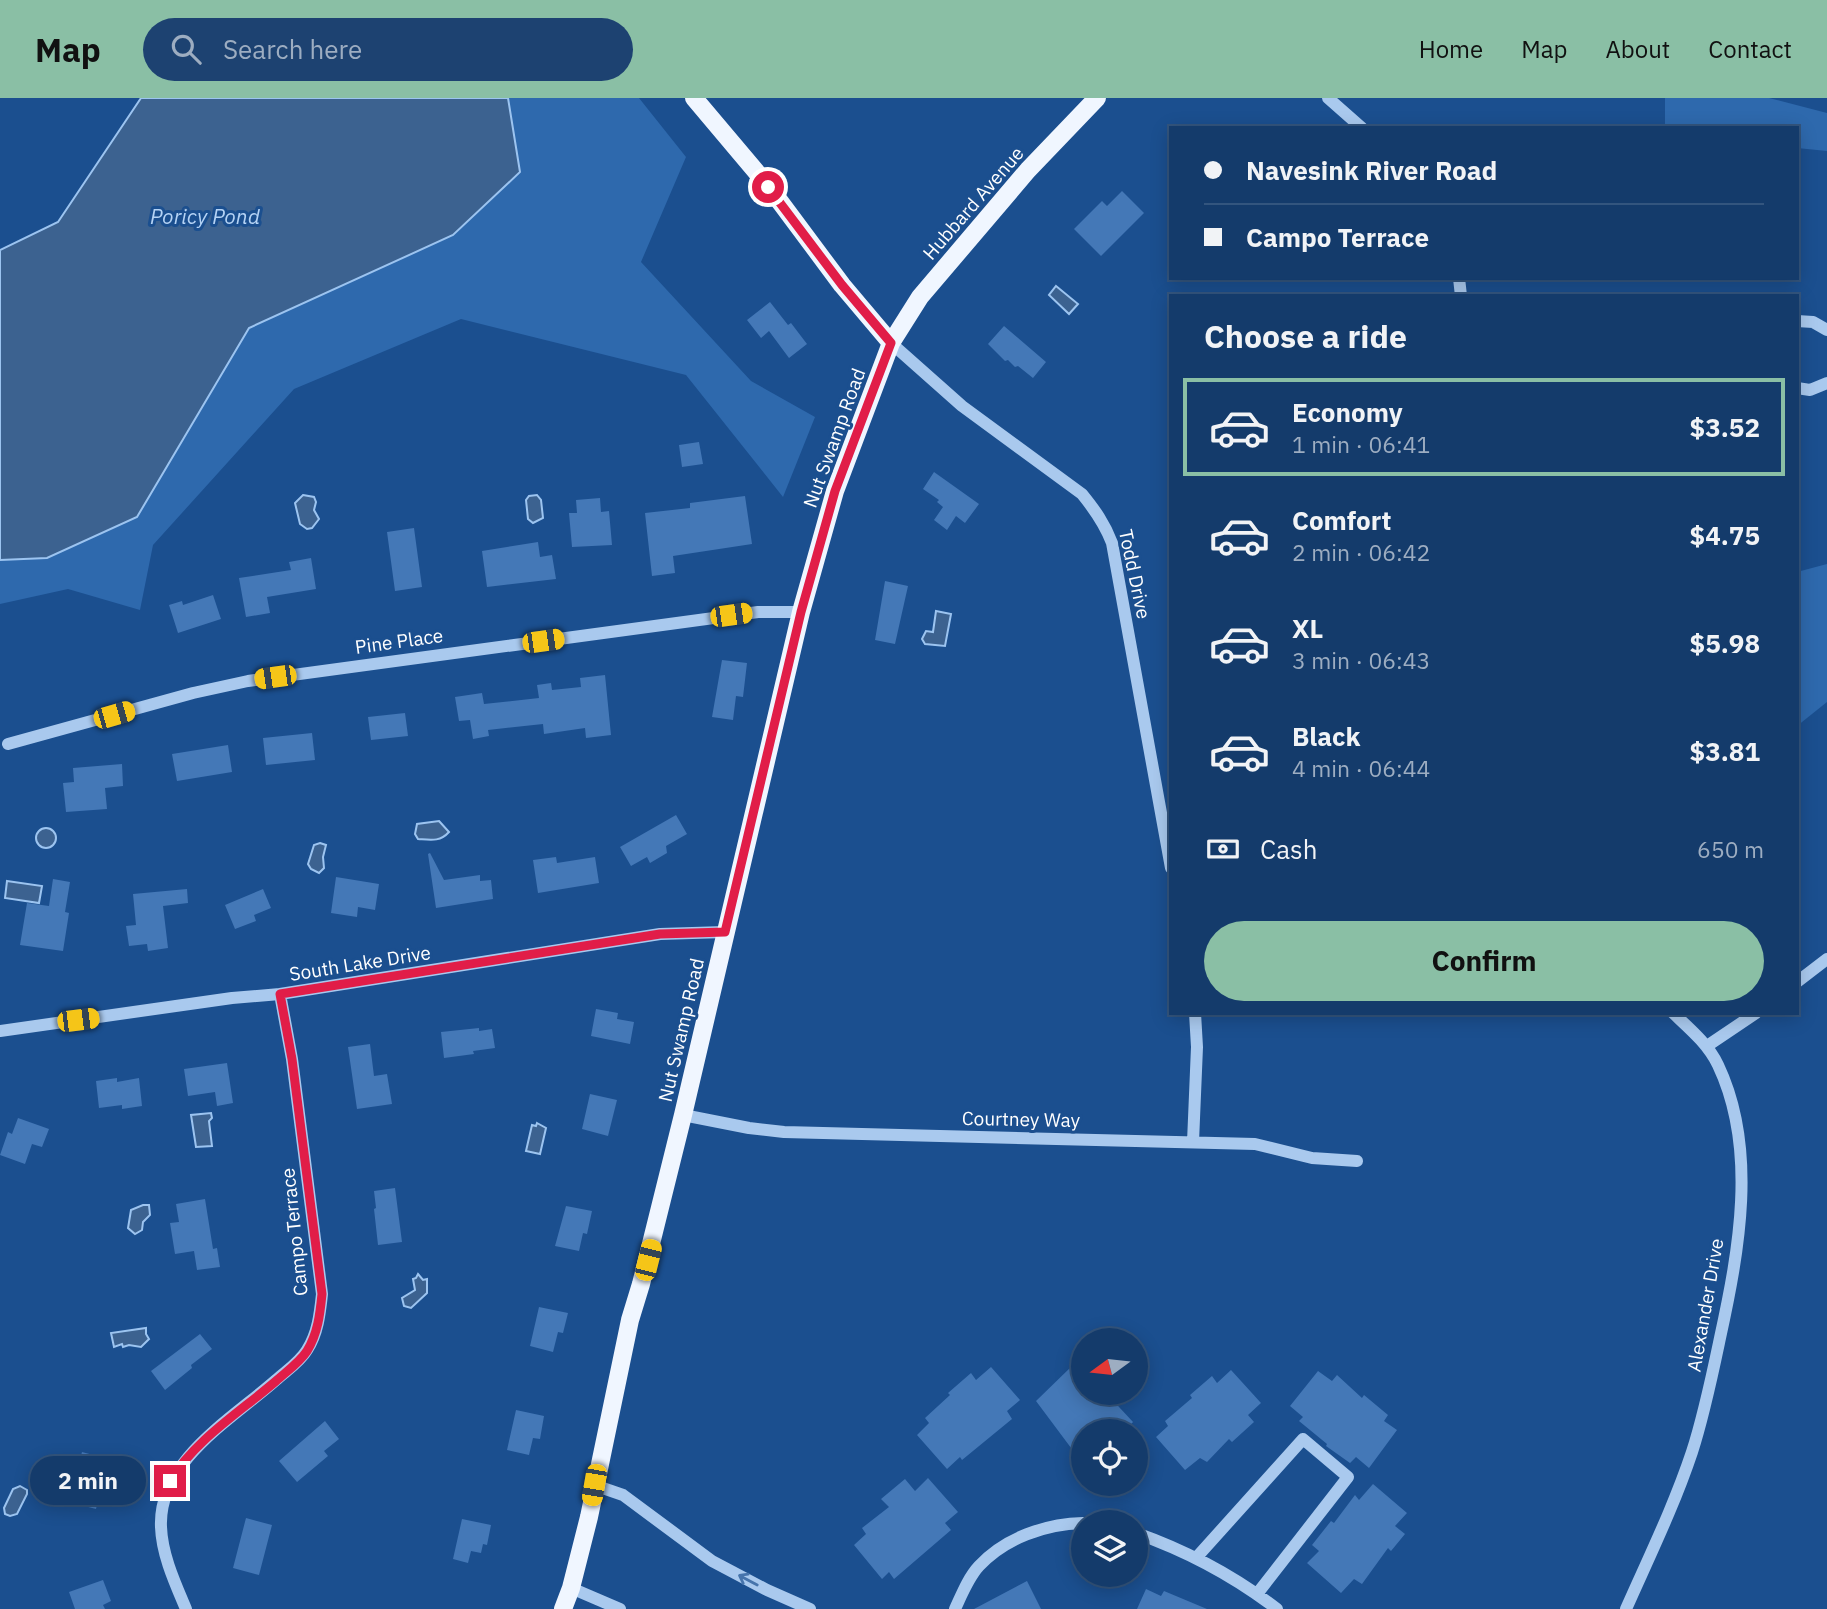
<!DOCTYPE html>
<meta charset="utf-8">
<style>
:root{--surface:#143b6b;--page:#1d4271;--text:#f1f3f6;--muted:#9dadc1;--line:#33557e;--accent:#8abfa5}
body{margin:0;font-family:"IBM Plex Sans",sans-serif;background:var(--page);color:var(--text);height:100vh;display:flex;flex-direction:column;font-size:26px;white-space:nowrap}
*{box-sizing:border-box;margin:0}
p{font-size:23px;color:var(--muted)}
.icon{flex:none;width:38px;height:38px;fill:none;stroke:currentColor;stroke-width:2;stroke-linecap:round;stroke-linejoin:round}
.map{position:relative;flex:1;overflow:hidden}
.side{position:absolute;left:1169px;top:196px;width:630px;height:721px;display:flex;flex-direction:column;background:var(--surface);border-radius:0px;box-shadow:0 4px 18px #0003,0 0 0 2px var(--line)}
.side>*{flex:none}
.top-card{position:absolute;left:1169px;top:28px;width:630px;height:154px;border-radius:0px;box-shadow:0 4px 18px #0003,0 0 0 2px var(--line);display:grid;align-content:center;height:154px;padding:0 35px;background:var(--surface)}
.needle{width:46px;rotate:255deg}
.controls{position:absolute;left:1071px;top:1230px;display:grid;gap:14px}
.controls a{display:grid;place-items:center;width:77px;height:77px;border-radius:50%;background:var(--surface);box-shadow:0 4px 18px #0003,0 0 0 2px var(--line);font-size:35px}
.end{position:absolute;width:32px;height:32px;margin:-16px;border:9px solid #e11d48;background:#fff;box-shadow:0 0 0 4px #fff}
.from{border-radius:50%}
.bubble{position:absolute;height:49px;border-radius:24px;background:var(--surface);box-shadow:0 4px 18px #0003,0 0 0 2px var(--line);font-size:23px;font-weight:700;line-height:49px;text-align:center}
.car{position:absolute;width:21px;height:42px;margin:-21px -10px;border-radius:9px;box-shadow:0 0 5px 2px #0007;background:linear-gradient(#f5c518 24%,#345 0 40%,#f5c518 0 76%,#345 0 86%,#f5c518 0)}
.top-card b{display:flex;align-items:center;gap:24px;height:66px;font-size:26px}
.top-card b+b{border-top:2px solid var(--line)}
.top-card i{width:18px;height:18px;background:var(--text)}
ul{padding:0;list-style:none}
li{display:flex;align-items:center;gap:21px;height:98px;margin:0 14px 10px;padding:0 21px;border:4px solid transparent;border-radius:0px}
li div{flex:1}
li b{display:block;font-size:26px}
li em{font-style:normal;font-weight:700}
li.current{border-color:var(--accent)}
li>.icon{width:63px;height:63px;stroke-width:1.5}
h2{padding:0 35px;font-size:32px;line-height:84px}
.pay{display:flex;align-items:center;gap:18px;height:77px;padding:0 35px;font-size:26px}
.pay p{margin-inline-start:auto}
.action{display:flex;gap:14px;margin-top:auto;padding:14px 35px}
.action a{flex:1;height:80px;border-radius:42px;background:var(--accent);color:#111;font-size:28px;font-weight:700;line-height:80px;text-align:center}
header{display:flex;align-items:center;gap:42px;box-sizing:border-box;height:98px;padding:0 35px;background:var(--accent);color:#111}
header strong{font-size:33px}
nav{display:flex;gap:38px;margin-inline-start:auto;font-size:24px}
.search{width:490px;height:63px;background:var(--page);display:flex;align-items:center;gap:18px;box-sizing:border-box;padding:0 24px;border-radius:38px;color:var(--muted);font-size:26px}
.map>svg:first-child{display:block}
</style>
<header>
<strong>Map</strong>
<div class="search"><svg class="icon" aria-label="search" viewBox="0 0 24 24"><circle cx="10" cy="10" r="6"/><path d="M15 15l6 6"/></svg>Search here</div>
<nav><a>Home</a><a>Map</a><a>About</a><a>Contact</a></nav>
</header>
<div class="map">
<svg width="1827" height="1511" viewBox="0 0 1827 1511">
<rect width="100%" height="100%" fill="#1b4f8f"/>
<!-- green -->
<path fill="#2e69ad" d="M508 0H639L686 59 641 164 751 283 815 319 783 399 686 277 461 221 294 291 153 447 140 512 68 491 0 506V462L47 460 136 419 249 230 454 137 520 74Z
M1665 0H1769L1827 15V53L1797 50V30H1665Z
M1827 466V604L1797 628V474Z"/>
<!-- water -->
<path fill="#3c6290" stroke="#9cc4f0" stroke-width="2" d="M141 0H508L520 74 453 137 249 230 137 419 47 460 0 462V152L58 124Z
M1056 188 1078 206 1069 216 1049 197Z
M303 397 314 399 316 404 314 412 319 421 312 430 307 431 300 426 295 405Z
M537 397 541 402 543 420 533 425 528 421 526 402 529 398Z
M936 513 951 516 945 548 925 546 922 541 926 533 933 534Z
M439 723 449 734C440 744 431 742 418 741L415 736 417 726Z
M36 740a10 10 0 1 1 20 0a10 10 0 1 1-20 0Z
M320 745 326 747 323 759 324 770 319 775 311 771 308 766 314 747Z
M7 783 42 788 39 805 5 800Z
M211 1015 212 1020 209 1023 212 1048 196 1049 191 1017Z
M537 1025 546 1030 540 1056 526 1053 532 1027 536 1028Z
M143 1107H149L150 1117 143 1124 142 1132 135 1136 128 1130 131 1112Z
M418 1176 423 1182 427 1181V1195L411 1210 404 1208 402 1200 415 1192 413 1181 416 1180Z
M146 1230V1236L149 1241 141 1249 129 1247 123 1249 122 1246 114 1249 111 1235Z
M20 1388 27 1392V1396L17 1416 10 1418 5 1416 4 1410 13 1391Z"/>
<!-- building -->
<path fill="#4478b7" d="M1122 93 1144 115 1101 158 1074 131 1102 103 1107 108Z
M770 204 788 227 791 225 807 246 789 260 769 233 761 240 747 222Z
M1004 228 1046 264 1033 280 1018 268 1015 269 1008 262 1005 263 988 246Z
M699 344 703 366 682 369 679 347Z
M934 374 979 406 965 425 956 418 947 432 934 422 943 409 937 404 939 402 923 391Z
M745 398 752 446 673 458 675 475 652 478 645 415 690 410V405Z
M600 400 601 414 609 413 612 447 572 449 569 415H577L576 402Z
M414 430 422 489 395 493 387 434Z
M538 444 540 459 552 457 556 481 487 489 482 453Z
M311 460 316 491 267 499 270 515 246 519 239 480 291 472 289 464Z
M885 483 908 488 895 546 875 542Z
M213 497 221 521 178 535 169 507 182 503 183 507Z
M722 562 747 565 743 599 736 598 733 622 712 619Z
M605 577 611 637 586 640 585 630 544 636 543 626 488 632 489 638 473 641 470 622 459 623 455 599 482 595 484 606 539 600 537 587 551 585 552 592 581 589 580 580Z
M405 615 408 638 371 642 368 619Z
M312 635 315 662 266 667 263 640Z
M228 647 232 674 177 683 172 656Z
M122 666 123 688 105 690 107 711 66 714 63 685 74 684 73 670Z
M676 717 687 736 666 748 667 755 650 765 647 759 631 768 620 749Z
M430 755 444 782 480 777V783L491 782 493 801 436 810 428 756Z
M556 759 557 765 595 759 599 785 538 795 533 762Z
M336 779 379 786 375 812 358 809 357 819 331 815Z
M53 781 70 784 65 814 69 815 63 853 20 847 27 805 49 808Z
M187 791 188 805 163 808 168 850 148 853 147 846 129 848 126 828 136 827 133 796Z
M263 791 271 810 254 817 256 823 235 831 225 807Z
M596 911 618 915 617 921 634 924 630 946 591 938Z
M479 930V933L492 931 495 950 473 953 474 956 444 960 441 934Z
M370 946 374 978 387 976 392 1006 357 1011 348 949Z
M227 965 233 1005 217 1008 215 994 188 998 184 971Z
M117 980V984L139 980 142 1008 122 1011V1007L99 1010 96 983Z
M590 996 617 1002 608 1038 582 1031Z
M18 1020 49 1031 42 1049 32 1046 25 1066 0 1057 8 1034 12 1036Z
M395 1090 402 1144 378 1147 374 1111 376 1110 374 1093Z
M205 1101 213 1151 217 1150 220 1169 197 1172 194 1153 175 1156 170 1125 179 1124 176 1106Z
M566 1108 592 1113 587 1136 583 1135 579 1153 555 1148Z
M539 1209 568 1215 563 1235 558 1234 553 1254 530 1248Z
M200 1236 212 1251 191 1267 192 1270 165 1292 151 1273Z
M1072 1268 1083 1283V1295H1106L1133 1324 1124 1334H1083V1366L1036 1303Z
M991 1269 1020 1302 1007 1313 1012 1321 962 1362 960 1359 947 1371 917 1337 929 1325 925 1320 950 1297 948 1295 971 1275 976 1282Z
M1231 1272 1261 1305 1248 1317 1254 1324 1232 1344 1229 1341 1207 1364 1200 1360 1185 1372 1156 1339 1168 1328 1165 1323 1192 1300 1190 1297 1212 1278 1217 1285Z
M1318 1273 1332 1283 1337 1277 1362 1300 1364 1297 1388 1317 1384 1323 1397 1332 1369 1370 1356 1359 1350 1365 1326 1348 1327 1346 1299 1323 1303 1319 1290 1308Z
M516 1312 544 1318 540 1341 533 1340 529 1357 507 1352Z
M325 1323 339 1341 324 1353 328 1358 297 1384 279 1363Z
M82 1354 108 1361 96 1411 69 1404Z
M928 1380 958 1414 945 1425 951 1432 894 1481 889 1474 882 1481 854 1447 866 1436 862 1430 889 1409 881 1401 905 1381 915 1393Z
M1373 1386 1407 1415 1395 1428 1405 1436 1391 1453 1388 1450 1362 1486 1354 1481 1341 1495 1307 1465 1319 1453 1312 1447 1331 1423 1334 1425 1355 1397 1359 1402Z
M246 1420 272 1427 259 1477 233 1470Z
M462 1421 491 1427 487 1447 483 1446 481 1455 471 1453 468 1465 453 1461Z
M103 1482 111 1503 103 1507 105 1511H75L69 1494Z
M1027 1483 1041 1511H974Z
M1146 1491 1161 1498 1164 1493 1207 1511H1137Z"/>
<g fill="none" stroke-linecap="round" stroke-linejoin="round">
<!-- minor -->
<path stroke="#a9c9ee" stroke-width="12" d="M1328 0 1362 30
M1459 180 1461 198
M1797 223 1813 224 1827 232
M891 245 962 308 1082 396C1095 412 1105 426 1112 445L1171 770
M1797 290 1810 292 1827 285
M8 646 193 595 248 583 758 514H801
M1797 884 1827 861
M0 933 232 900 280 896 660 836 725 834
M1707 948 1756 915
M683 1017 749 1030 784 1034 1255 1046 1312 1060 1357 1063
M1193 1044 1197 949 1195 915
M594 1387 623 1397 712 1463 767 1492 810 1511
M1136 1435C1187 1453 1234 1478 1277 1511
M1196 1460 1303 1341 1348 1379 1257 1496
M571 1490 620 1511
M186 1511C175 1485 162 1457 161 1429 158 1363 232 1321 276 1282 286 1273 300 1264 307 1252 318 1235 320 1215 322 1196L292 961 280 896
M955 1511C962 1496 968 1480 979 1468 1005 1440 1045 1426 1083 1425
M1626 1511C1649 1459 1674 1408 1692 1354 1704 1317 1712 1278 1720 1240 1739 1153 1758 1051 1718 967 1708 946 1690 931 1673 915"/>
<!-- major -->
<path stroke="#f0f6ff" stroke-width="18" d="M694 0 769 89 842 187 891 245
M563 1511 571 1490 589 1419 630 1222 641 1186 683 1017 801 514 835 393 891 245 920 199 1028 72 1097 0"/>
</g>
<!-- one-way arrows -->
<defs><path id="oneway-shaft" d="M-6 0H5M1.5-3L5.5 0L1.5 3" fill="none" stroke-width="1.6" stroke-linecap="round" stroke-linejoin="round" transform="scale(1.75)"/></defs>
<use stroke="#4674ac" href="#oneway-shaft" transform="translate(748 1482) rotate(-152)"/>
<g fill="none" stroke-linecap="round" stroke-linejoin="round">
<!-- route -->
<path stroke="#e11d48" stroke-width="9" d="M170 1383C195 1342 240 1314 276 1283 286 1274 300 1264 307 1253 318 1235 320 1216 322 1196L292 961 280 896 660 836 725 834 801 514 835 393 891 245 842 187 768 89"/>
</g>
<g text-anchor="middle" stroke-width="6" stroke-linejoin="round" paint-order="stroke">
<!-- street labels -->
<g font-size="19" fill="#fff" stroke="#1b4f8f">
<text transform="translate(973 105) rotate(-49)" y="7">Hubbard Avenue</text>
<text transform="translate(834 340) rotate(-70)" y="7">Nut Swamp Road</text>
<text transform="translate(1135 476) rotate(78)" y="7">Todd Drive</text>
<text transform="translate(399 543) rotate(-8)" y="7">Pine Place</text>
<text transform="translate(360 865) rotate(-9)" y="7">South Lake Drive</text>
<text transform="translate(681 932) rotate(-77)" y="7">Nut Swamp Road</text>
<text transform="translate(1021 1021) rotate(1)" y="7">Courtney Way</text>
<text transform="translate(294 1134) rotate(-96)" y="7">Campo Terrace</text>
<text transform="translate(1705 1207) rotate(-80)" y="7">Alexander Drive</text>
</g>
<!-- water labels -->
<g font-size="21" font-style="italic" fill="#b5d3f5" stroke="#1b4f8f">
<text x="205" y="126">Poricy Pond</text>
</g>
</g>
</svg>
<div class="controls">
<a><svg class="needle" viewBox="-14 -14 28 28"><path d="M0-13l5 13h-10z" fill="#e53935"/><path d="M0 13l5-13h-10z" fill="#9dadc1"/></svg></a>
<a><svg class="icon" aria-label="locate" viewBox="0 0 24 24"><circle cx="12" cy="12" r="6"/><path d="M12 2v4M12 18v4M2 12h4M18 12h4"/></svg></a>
<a><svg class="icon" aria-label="layers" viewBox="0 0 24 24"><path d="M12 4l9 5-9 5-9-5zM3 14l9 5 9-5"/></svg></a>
</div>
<i class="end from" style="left:768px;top:89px"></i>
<i class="end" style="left:170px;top:1383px"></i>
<div class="bubble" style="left:30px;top:1358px;width:116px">2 min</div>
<i class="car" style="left:731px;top:517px;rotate:82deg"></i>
<i class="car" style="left:543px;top:543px;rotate:82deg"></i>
<i class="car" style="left:275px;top:579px;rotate:262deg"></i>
<i class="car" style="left:114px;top:617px;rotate:74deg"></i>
<i class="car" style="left:78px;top:922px;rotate:83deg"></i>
<i class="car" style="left:648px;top:1162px;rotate:14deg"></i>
<i class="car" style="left:594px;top:1387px;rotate:190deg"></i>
<div class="top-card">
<b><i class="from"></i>Navesink River Road</b>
<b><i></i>Campo Terrace</b>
</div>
<section class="side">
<h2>Choose a ride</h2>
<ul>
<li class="current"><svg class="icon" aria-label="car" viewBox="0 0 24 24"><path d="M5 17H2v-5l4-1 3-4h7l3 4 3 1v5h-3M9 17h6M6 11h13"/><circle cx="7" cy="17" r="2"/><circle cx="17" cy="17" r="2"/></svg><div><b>Economy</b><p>1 min · 06:41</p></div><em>$3.52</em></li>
<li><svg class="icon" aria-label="car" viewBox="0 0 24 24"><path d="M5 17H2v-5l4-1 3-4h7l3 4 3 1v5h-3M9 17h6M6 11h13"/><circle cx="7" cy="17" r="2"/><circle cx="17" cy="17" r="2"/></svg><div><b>Comfort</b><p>2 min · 06:42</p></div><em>$4.75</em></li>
<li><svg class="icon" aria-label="car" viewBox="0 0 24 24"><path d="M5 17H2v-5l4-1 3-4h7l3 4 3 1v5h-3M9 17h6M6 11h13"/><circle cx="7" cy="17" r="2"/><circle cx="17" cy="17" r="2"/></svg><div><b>XL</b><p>3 min · 06:43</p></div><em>$5.98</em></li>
<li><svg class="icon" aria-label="car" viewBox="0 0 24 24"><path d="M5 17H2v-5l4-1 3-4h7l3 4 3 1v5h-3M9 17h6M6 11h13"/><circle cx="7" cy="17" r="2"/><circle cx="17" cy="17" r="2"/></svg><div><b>Black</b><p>4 min · 06:44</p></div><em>$3.81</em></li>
</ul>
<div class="pay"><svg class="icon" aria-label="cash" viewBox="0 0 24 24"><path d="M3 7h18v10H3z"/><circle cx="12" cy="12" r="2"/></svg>Cash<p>650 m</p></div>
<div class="action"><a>Confirm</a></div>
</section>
</div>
